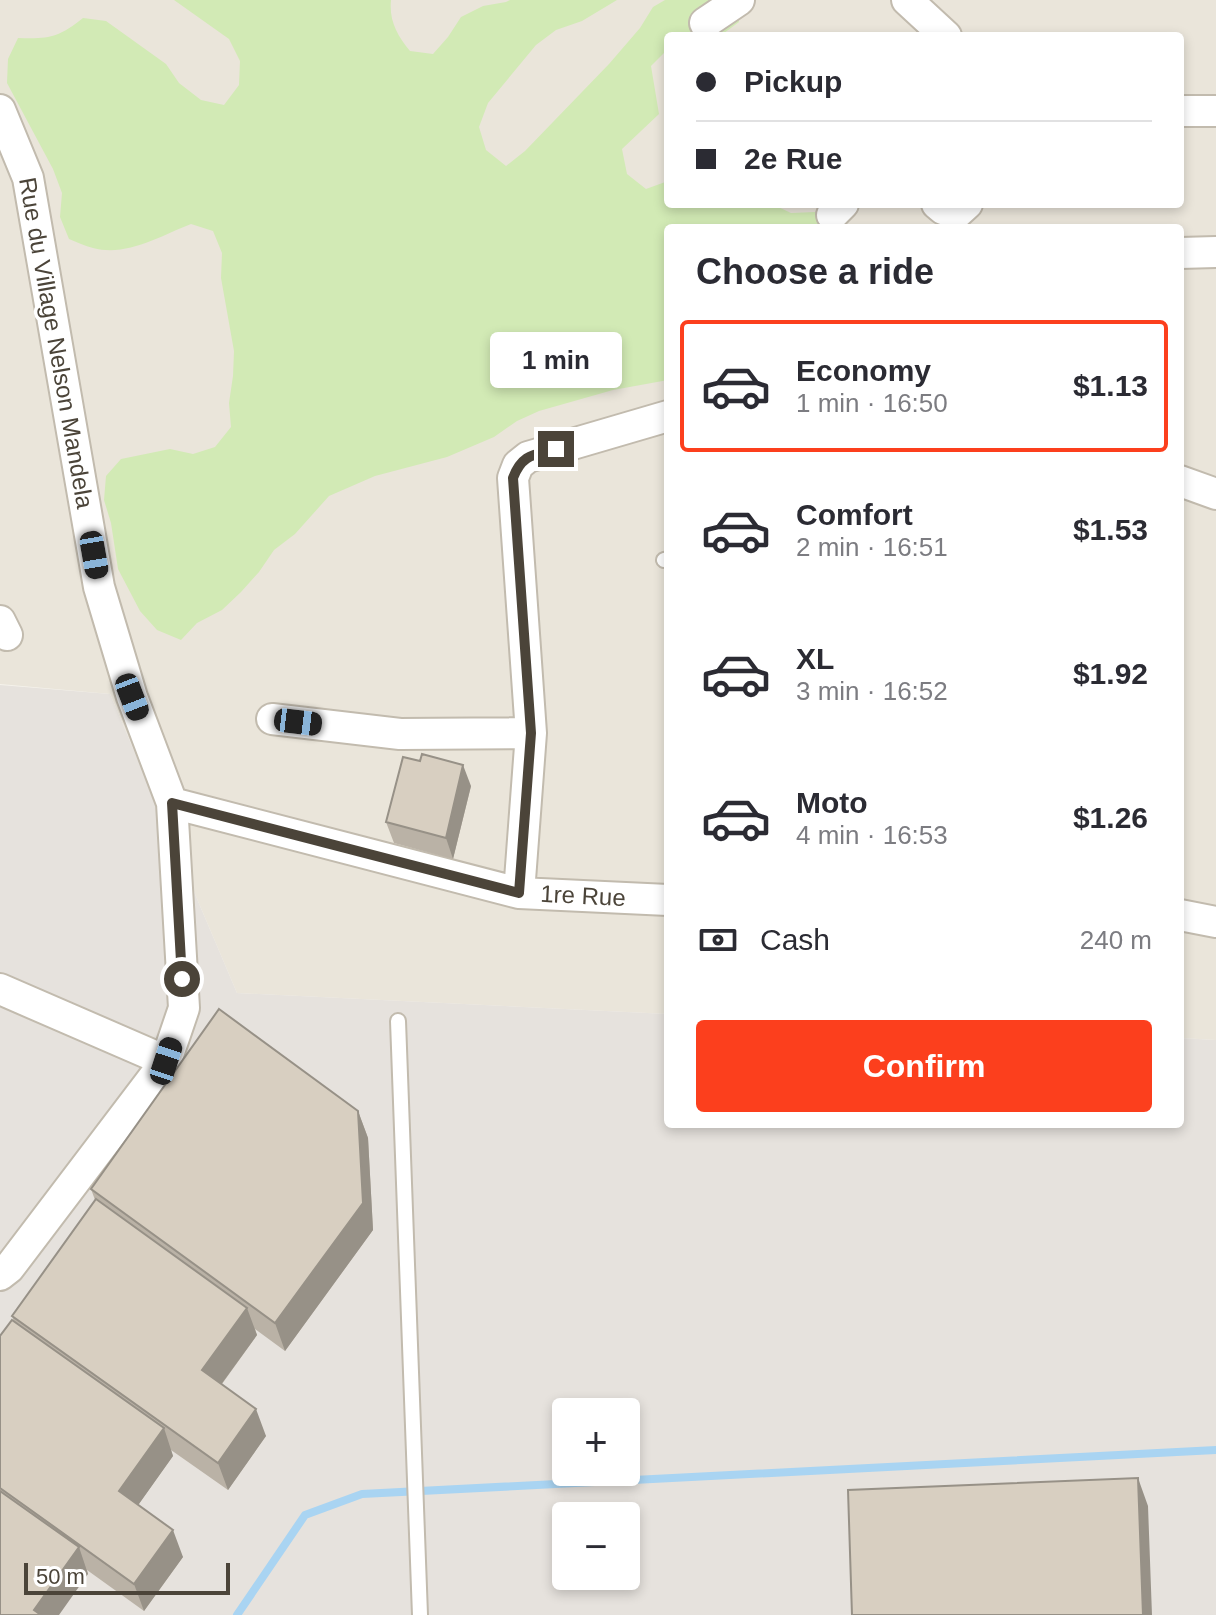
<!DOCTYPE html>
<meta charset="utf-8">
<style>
:root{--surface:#fff;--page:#f2f2f3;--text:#2b2b33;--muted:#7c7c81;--line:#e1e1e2;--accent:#fc3f1d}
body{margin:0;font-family:Arial,sans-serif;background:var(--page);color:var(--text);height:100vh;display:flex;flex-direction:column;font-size:30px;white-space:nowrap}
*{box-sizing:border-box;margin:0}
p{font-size:26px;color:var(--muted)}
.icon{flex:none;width:44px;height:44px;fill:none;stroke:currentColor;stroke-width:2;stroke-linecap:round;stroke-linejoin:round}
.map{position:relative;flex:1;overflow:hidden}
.panel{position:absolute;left:664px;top:224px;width:520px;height:904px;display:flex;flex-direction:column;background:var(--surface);border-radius:8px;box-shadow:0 4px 12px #0003}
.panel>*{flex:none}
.top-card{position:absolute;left:664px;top:32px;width:520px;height:176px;border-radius:8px;box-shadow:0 4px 12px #0003;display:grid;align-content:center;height:176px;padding:0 32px;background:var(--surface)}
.fabs{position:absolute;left:552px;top:1398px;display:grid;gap:16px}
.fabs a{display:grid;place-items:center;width:88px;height:88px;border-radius:8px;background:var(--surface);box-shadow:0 4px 12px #0003;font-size:40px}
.scale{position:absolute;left:24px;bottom:20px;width:206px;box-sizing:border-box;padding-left:8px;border:4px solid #4b4439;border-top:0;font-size:22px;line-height:28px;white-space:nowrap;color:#4b4439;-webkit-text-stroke:6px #fff;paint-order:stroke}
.end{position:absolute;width:36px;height:36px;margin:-18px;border:10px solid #4b4439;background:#fff;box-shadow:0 0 0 4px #fff}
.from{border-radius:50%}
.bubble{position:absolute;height:56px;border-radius:8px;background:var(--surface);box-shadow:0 4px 12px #0003;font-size:26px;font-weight:700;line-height:56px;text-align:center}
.car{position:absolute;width:24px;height:48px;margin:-24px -12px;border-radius:10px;box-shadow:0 0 6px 2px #0007;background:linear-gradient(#222 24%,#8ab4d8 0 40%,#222 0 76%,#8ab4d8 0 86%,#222 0)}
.top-card b{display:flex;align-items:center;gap:28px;height:76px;font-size:30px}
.top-card b+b{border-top:2px solid var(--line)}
.top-card i{width:20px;height:20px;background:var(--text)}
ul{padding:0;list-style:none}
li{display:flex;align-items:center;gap:24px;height:132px;margin:0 16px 12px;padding:0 16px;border:4px solid transparent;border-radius:8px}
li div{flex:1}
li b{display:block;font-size:30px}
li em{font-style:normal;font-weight:700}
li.active{border-color:var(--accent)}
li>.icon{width:72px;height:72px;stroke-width:1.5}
h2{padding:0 32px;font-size:36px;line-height:96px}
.pay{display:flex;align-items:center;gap:20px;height:88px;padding:0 32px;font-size:30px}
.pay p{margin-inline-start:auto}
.action{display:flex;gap:16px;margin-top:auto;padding:16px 32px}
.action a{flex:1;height:92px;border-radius:8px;background:var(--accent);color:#fff;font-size:32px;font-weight:700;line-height:92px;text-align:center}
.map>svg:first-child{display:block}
</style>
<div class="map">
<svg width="1216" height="1615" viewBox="0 0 1216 1615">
<rect width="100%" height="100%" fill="#f6f3ec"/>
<!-- residential -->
<path fill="#eae5da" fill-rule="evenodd" d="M0 0H1216V1040L1180 1038V228H668V1014L237 993 110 694 0 684ZM668 36H1180V204H668Z"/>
<!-- industrial -->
<path fill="#e6e2dd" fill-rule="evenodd" d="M0 685 110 694 237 993 668 1014V1124H1180V1038L1216 1040V1615H0ZM566 1412H626V1472H566ZM566 1516H626V1576H566Z"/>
<!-- green -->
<path fill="#d2eab5" d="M174 0H391C389 21 397 35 410 51L433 54 448 37 461 17 483 6 506 2 510 0H617L582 21 556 30 536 45 488 103 479 127 486 150 506 166 525 151 609 64 640 28 653 7 665 0H736L739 22 720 36H668V49L651 66 659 114 622 149 627 174 646 189 668 181V204H772L791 213 815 212 820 228H668V380L613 390 539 411 517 421 494 437 447 457 375 476 329 496 295 534 274 550 259 572 241 592 222 610 197 623 181 640 157 630 140 611 118 569 111 523 104 500 106 476 121 459 170 449 193 454 215 447 231 427 229 403 233 376 234 351 221 278 222 253 213 231 191 224C160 236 127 257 93 248 85 246 77 242 69 239L60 217 62 193 53 169 7 83 8 59 18 38C49 39 58 38 83 18L106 21 166 64 179 83 201 100 224 105 239 85 240 61 229 39Z"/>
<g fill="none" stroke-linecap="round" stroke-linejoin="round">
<!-- stream -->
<path stroke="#a9d4f2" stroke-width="8" d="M237 1615 305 1515 362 1494 1216 1450"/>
<defs>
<path id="lane" d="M664 560 668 559
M398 1021 420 1615"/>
<path id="street" d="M907 0 946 36
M705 23 739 0
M0 110 28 178 99 587 132 697 172 803 184 1008 166 1061 9 1268 0 1275
M1180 111H1216
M937 204 943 209 956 214 967 204
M832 215 843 204
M1180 253 1216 252
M1180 481 1216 494
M0 621 7 635
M272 719 400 734 531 733
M172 803 519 893 668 900
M519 893 531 733 513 478 518 465 528 457 668 416
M1180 915 1216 922
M0 989 166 1061"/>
</defs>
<!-- lane casing -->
<use href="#lane" stroke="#c2bbae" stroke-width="18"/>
<!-- street casing -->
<use href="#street" stroke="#c2bbae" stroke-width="34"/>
<!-- lane -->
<use href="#lane" stroke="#fff" stroke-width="14"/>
<!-- street -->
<use href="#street" stroke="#fff" stroke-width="30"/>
</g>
<!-- wall -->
<path fill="#bab2a6" d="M471 786 453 859 394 843 386 822Z
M358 1111 368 1138 373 1230 285 1351 255 1329 257 1335 222 1384 266 1436 228 1490 171 1450 173 1456 138 1505 183 1557 144 1611 87 1570 88 1574 0 1615V1336L14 1322 12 1316 95 1200 91 1189Z"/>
<!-- shaded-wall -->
<path fill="#979187" d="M463 765 471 786 453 859 446 838Z
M358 1111 368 1138 373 1230 285 1351 275 1323Z
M247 1308 257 1335 212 1397 202 1370Z
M256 1409 266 1436 228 1490 218 1463Z
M164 1428 173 1456 129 1518 119 1491Z
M1138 1478 1148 1506 1152 1615H1143Z
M173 1530 183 1557 144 1611 134 1584Z
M79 1547 88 1574 59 1615H36L34 1610Z"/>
<!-- building -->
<path fill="#d8cfc1" stroke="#979187" stroke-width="2" d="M422 754 463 765 446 838 386 822 403 757 420 761Z
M219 1009 358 1111 363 1203 275 1323 91 1189Z
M96 1199 247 1308 202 1370 256 1409 218 1463 12 1316Z
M12 1320 164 1428 119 1491 173 1530 134 1584 0 1488V1336Z
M1138 1478 1143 1615H852L848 1490Z
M0 1491 79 1547 34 1610 41 1615H0Z"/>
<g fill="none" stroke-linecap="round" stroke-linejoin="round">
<!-- route -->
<path stroke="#4b4439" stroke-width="10" d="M182 979 172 803 519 893 531 733 513 478C522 454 534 455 556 449"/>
</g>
<g text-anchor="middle" stroke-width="7" stroke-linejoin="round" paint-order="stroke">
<!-- street labels -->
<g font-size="24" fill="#4b4439" stroke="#fff">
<text transform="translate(56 343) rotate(80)" y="8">Rue du Village Nelson Mandela</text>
<text transform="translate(583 896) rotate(3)" y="8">1re Rue</text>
</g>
</g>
</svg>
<div class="fabs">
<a>+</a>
<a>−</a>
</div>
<div class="scale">50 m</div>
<i class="end from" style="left:182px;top:979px"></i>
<i class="end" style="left:556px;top:449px"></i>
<div class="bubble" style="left:490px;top:332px;width:132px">1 min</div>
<i class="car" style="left:94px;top:555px;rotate:170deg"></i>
<i class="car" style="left:132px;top:697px;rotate:159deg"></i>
<i class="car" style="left:298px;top:722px;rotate:97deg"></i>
<i class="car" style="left:166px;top:1061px;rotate:18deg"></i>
<div class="top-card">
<b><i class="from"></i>Pickup</b>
<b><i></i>2e Rue</b>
</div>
<section class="panel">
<h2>Choose a ride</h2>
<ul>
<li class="active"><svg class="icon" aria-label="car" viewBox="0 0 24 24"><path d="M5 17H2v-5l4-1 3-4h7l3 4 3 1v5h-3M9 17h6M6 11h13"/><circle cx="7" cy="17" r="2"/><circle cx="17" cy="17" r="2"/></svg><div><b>Economy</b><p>1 min · 16:50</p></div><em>$1.13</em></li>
<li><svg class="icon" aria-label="car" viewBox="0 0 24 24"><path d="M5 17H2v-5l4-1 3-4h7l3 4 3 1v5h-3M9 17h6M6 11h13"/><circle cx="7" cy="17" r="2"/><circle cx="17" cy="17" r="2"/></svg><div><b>Comfort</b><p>2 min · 16:51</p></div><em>$1.53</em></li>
<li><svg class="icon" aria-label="car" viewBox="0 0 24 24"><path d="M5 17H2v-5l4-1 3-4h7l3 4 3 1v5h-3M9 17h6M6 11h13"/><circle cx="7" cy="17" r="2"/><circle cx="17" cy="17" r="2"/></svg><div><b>XL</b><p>3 min · 16:52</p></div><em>$1.92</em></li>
<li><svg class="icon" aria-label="car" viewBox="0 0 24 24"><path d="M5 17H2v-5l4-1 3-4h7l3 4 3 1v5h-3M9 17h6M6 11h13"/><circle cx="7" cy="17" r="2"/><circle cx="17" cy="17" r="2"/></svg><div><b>Moto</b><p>4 min · 16:53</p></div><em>$1.26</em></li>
</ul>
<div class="pay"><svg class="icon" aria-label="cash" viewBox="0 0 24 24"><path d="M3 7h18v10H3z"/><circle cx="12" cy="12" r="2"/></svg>Cash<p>240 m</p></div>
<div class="action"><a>Confirm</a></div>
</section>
</div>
